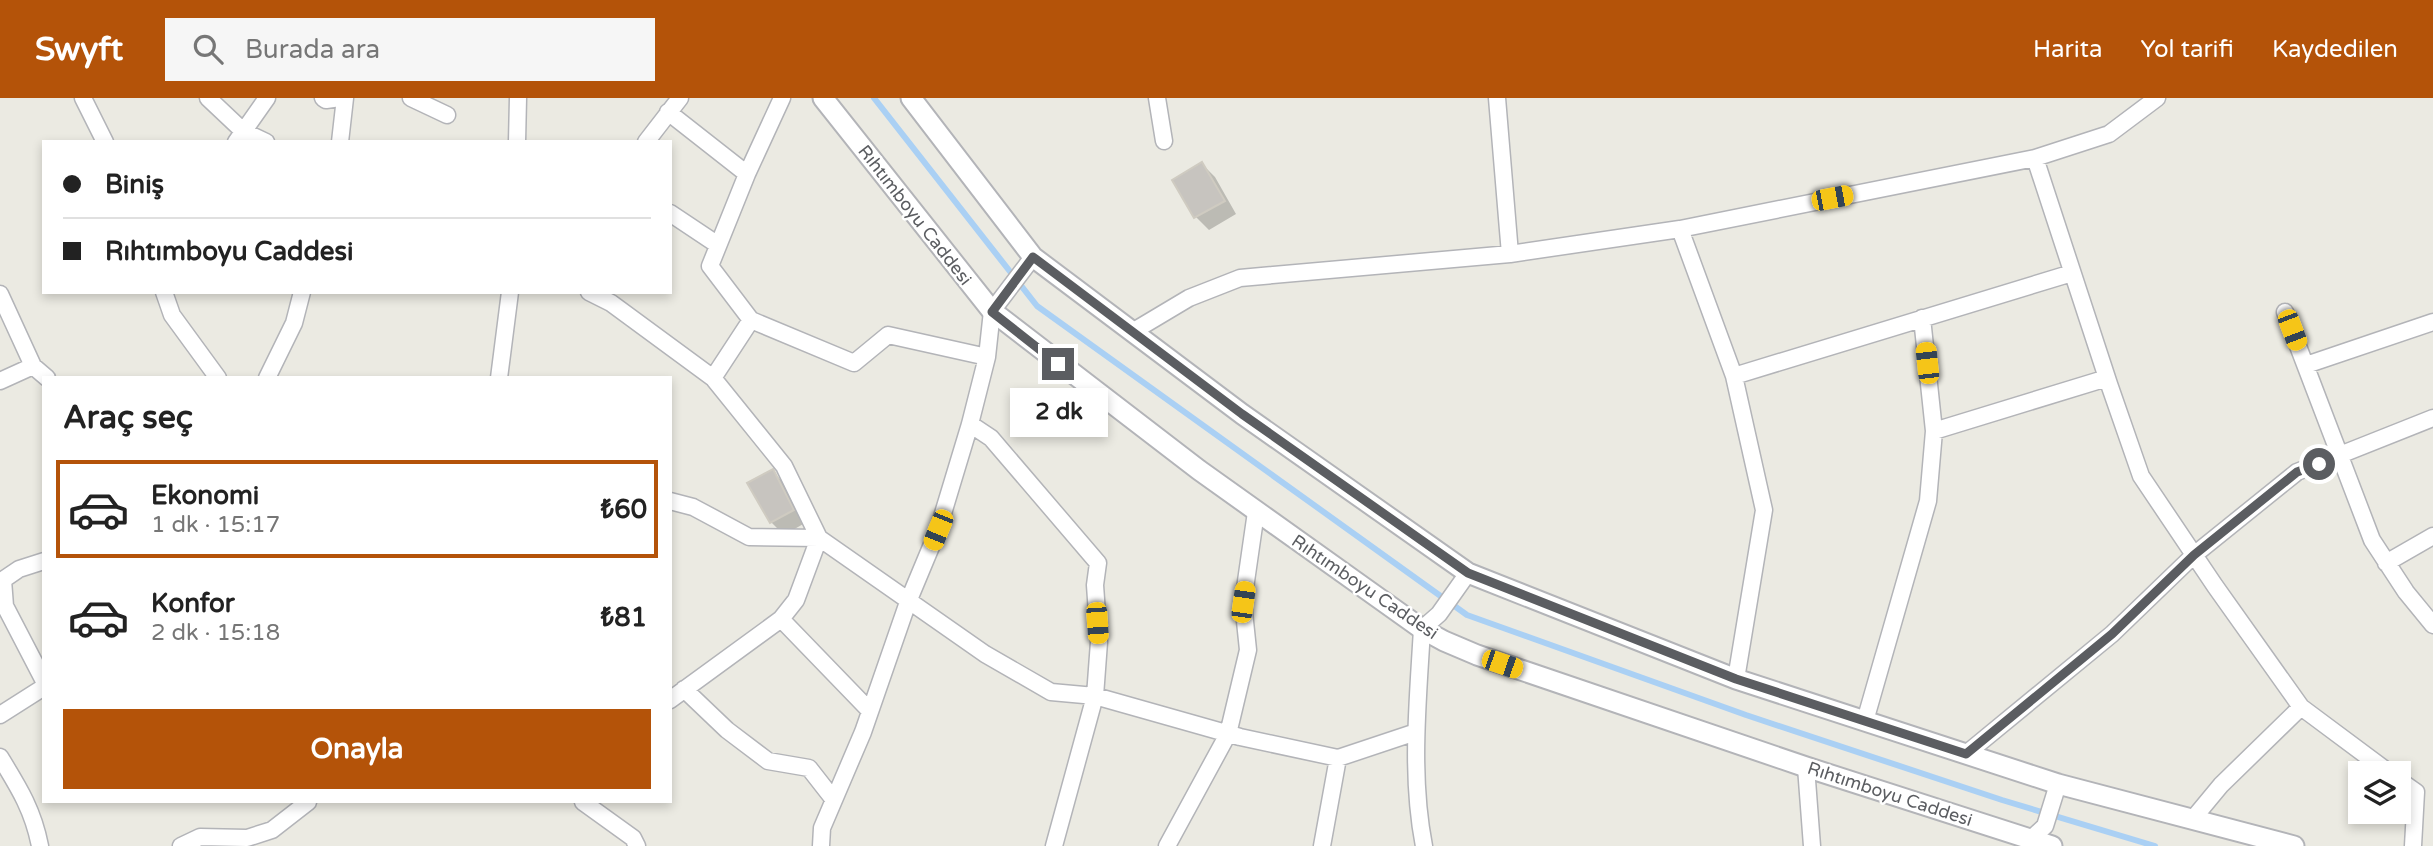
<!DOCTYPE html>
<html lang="tr">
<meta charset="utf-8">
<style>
:root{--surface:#fff;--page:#f6f6f6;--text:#222;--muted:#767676;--line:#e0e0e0;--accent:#b45309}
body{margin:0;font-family:"Varela Round",sans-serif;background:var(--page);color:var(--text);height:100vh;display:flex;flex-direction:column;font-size:26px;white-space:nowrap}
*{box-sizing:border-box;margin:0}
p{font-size:23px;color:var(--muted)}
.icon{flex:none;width:38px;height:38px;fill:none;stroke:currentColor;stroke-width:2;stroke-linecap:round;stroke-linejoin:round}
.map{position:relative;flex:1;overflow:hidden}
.sheet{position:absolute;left:42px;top:278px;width:630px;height:427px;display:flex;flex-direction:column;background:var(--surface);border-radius:0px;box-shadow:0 4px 10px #0003}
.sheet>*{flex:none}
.hud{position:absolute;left:42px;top:42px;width:630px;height:154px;border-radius:0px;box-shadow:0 4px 10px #0003;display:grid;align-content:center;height:154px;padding:0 21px;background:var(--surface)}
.fabs{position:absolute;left:2348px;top:663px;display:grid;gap:14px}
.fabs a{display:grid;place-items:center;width:63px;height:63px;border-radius:0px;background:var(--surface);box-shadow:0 4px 10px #0003;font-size:35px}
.end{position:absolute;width:32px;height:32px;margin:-16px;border:9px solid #5b5d61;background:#fff;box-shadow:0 0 0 4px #fff}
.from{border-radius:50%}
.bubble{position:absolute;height:49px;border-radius:0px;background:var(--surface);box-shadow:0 4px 10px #0003;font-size:23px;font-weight:700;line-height:49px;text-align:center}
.car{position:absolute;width:21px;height:42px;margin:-21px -10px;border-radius:9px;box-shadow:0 0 5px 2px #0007;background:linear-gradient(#f5c518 24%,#345 0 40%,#f5c518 0 76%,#345 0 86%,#f5c518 0)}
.hud b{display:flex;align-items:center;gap:24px;height:66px;font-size:26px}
.hud b+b{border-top:2px solid var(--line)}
.hud i{width:18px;height:18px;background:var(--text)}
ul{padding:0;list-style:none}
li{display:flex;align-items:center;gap:21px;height:98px;margin:0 14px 10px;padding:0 7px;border:4px solid transparent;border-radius:0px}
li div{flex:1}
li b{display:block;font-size:26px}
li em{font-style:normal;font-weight:700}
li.on{border-color:var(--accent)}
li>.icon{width:63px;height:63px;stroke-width:1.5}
h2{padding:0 21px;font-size:32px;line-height:84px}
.button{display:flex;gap:14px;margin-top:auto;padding:14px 21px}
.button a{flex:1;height:80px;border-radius:0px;background:var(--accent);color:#fff;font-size:28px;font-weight:700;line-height:80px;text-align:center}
header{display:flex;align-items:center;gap:42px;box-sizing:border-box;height:98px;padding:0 35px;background:var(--accent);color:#fff}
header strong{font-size:33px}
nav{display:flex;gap:38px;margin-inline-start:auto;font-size:24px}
.search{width:490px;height:63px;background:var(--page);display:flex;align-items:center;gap:18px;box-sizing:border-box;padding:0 24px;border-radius:0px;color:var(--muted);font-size:26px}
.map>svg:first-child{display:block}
</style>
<header>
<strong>Swyft</strong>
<div class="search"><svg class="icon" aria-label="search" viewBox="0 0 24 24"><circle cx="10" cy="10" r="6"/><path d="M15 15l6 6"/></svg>Burada ara</div>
<nav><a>Harita</a><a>Yol tarifi</a><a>Kaydedilen</a></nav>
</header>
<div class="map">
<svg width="2433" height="748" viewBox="0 0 2433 748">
<rect width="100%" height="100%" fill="#ebeae2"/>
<!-- shadow -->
<path fill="#0003" d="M1202 66 1215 79 1236 116 1209 132 1196 119 1175 82Z
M772 373 785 386 805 425 784 437 771 424Z"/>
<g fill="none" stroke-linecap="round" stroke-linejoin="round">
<!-- stream -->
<path stroke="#aad0f4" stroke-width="6" d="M874 0 1037 208 1467 517 1746 617 2002 702 2155 748"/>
</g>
<!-- building -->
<path fill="#c7c4bf" stroke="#cfcbc1" stroke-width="2" d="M1202 64 1225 103 1194 120 1172 82Z
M773 371 794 412 770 425 747 385Z"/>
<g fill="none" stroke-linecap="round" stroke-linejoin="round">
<defs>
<path id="minor" d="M83 0 105 44
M208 0 243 33 266 44
M323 0 326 2 340 0
M411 0 447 17
M782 0 747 76 710 168 751 222 854 265 888 237 987 259
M1157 0 1164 43
M1497 0 1510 156
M668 14 747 76
M236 44 267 0
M340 44 345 0
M517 44 518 0
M646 44 680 0
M2035 60 2109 286 2141 378 2215 488 2301 609 2391 676
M670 115 718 147
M1680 131 1734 278 1764 412 1736 581
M164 194 172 217 218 280
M589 194 611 205 713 280 784 368 819 440 985 556 1051 594 1095 598 1240 639 1338 660 1416 634
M0 196 33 268 47 280
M2285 214 2372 442 2406 494 2433 527
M1132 234 1189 200 1240 180 1510 156 1680 131 2035 60 2109 36 2157 0
M2306 267 2433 224
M1734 278 2072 175
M267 280 294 225 302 194
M499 280 510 194
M713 280 751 222
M0 283 33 268
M970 326 991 340 1098 465 1095 487 1099 544 1095 598 1054 748
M1934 333 2107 280
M670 403 693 409 749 439 819 440 796 502 781 521 670 602
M44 463 19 471 3 482 5 508 44 583
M2386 465 2433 438
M781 521 870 613
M684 591 727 632 768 663 809 670 834 702
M0 617 44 589
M1865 623 1928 403 1934 333 1922 220
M1966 656 2112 536 2194 457 2297 374 2433 320
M0 659C19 690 33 712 40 748
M1806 669 1812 748
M2399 682 2416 694 2413 748
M583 704 633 740 637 748
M2192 722 2221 687 2301 609
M181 748 200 739 247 740 272 732 308 704
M821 748 822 730 863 634 908 504 938 432 970 326 987 259 992 213 1033 159
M1167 748 1228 636 1248 552 1243 504 1256 414
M1322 748 1338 660
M1424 748C1410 677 1418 602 1422 531L1439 516 1468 475
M2030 748V742L2045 728 2058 686"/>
<path id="tertiary" d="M823 0 992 213 1199 372 1422 531 1444 543 1477 557 1806 669 2052 748
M911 0 1033 159 1242 316 1468 475 1736 581 2058 686 2294 748"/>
</defs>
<!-- minor casing -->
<use href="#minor" stroke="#b3b4b8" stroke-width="19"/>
<!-- tertiary casing -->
<use href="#tertiary" stroke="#b3b4b8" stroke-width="23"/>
<!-- minor -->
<use href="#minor" stroke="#fff" stroke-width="16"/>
<!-- tertiary -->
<use href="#tertiary" stroke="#fff" stroke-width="19"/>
</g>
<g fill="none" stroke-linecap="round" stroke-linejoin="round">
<!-- route -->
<path stroke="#5b5d61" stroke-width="9" d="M1058 266 992 214 1033 159 1242 316 1468 475 1736 581 1966 656 2112 536 2194 457 2297 374 2319 366"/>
</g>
<g text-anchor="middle" stroke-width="5" stroke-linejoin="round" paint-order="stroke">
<!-- street labels -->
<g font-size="18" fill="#5b5d61" stroke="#fff">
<text transform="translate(915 117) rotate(52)" y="6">Rıhtımboyu Caddesi</text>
<text transform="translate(1365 489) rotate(34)" y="6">Rıhtımboyu Caddesi</text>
<text transform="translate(1890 696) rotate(18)" y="6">Rıhtımboyu Caddesi</text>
</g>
</g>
</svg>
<div class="fabs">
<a><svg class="icon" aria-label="layers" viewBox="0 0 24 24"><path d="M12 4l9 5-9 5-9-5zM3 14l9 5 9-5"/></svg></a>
</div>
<i class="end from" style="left:2319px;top:366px"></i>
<i class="end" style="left:1058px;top:266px"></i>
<div class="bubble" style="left:1010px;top:290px;width:98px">2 dk</div>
<i class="car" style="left:1832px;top:100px;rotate:79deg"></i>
<i class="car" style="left:2292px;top:232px;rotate:159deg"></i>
<i class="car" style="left:1927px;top:265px;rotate:354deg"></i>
<i class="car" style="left:938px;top:432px;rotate:202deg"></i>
<i class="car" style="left:1243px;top:504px;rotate:8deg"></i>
<i class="car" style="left:1097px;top:525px;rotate:176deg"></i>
<i class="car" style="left:1502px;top:566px;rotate:109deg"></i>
<div class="hud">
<b><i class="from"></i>Biniş</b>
<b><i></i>Rıhtımboyu Caddesi</b>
</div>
<section class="sheet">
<h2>Araç seç</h2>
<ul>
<li class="on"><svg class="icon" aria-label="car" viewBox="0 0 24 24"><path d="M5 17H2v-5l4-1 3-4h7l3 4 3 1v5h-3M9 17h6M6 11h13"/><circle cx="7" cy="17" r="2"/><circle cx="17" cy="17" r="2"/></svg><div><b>Ekonomi</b><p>1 dk · 15:17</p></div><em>₺60</em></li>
<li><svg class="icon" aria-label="car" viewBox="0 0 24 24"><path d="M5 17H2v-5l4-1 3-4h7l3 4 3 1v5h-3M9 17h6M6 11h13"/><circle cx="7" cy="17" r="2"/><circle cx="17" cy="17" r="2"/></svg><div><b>Konfor</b><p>2 dk · 15:18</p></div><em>₺81</em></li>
</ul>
<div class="button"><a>Onayla</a></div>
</section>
</div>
